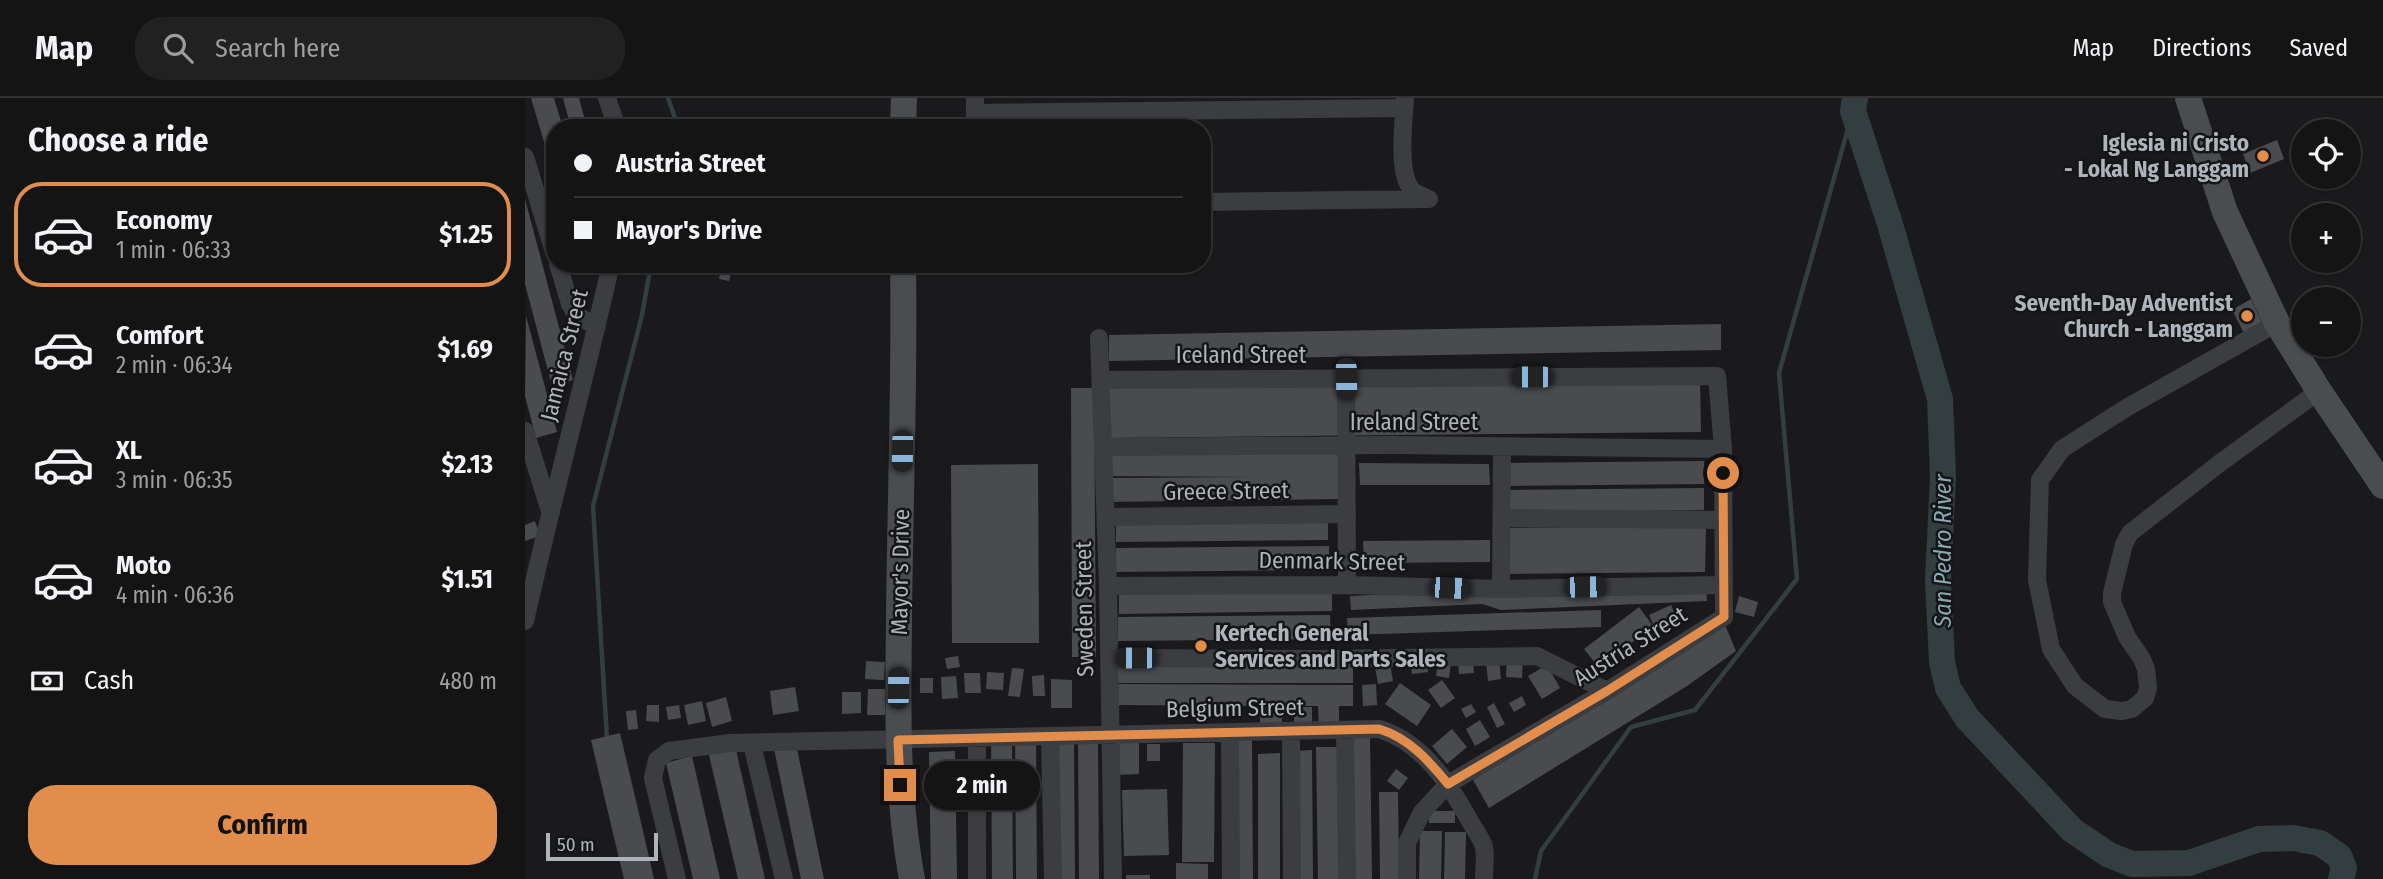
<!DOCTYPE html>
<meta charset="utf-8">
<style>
:root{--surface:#141415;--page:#212122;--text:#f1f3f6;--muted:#9d9ea0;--line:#333334;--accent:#e28d4c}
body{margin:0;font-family:"Fira Sans Condensed",sans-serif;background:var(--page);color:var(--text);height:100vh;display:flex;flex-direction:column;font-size:26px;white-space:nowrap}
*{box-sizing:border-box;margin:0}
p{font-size:23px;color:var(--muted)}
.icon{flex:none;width:38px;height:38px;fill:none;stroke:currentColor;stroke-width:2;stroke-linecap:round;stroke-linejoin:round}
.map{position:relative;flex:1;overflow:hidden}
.drawer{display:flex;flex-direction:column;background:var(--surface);width:525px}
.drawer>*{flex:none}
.top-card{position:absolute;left:21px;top:21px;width:665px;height:154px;border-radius:28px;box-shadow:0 2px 5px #0004,0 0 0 2px var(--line);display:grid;align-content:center;height:154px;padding:0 28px;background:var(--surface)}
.tools{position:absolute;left:1766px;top:21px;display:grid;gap:14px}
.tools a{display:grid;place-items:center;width:70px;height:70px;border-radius:50%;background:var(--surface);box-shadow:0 2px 5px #0004,0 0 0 2px var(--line);font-size:35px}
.scale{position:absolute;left:21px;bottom:18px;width:112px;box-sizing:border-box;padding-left:7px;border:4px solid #aeb4ba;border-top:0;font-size:19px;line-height:24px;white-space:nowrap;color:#aeb4ba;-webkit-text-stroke:5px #151517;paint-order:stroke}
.end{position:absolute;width:32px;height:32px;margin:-16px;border:9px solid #e28d4c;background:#111;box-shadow:0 0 0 4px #111}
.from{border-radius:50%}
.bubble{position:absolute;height:49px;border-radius:24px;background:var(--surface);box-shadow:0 2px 5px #0004,0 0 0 2px var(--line);font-size:23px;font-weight:700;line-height:49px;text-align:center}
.car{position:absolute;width:21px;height:42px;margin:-21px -10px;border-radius:9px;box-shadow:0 0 5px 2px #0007;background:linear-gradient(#222 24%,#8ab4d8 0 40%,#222 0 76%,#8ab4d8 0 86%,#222 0)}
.top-card b{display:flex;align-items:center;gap:24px;height:66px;font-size:26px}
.top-card b+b{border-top:2px solid var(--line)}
.top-card i{width:18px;height:18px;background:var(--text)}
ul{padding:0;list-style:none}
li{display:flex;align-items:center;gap:21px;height:105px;margin:0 14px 10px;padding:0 14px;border:4px solid transparent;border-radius:28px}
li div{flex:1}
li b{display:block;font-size:26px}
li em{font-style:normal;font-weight:700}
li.active{border-color:var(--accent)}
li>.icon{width:63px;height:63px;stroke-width:1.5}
h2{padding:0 28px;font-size:32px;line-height:84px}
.pay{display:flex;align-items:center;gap:18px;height:77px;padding:0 28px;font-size:26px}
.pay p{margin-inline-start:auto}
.cta{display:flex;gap:14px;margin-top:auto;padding:14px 28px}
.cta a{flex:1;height:80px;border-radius:28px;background:var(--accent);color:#111;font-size:28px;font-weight:700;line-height:80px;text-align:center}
header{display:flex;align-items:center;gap:42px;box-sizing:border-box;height:98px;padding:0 35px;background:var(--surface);border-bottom:2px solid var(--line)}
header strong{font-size:33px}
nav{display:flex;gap:38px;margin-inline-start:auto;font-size:24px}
.search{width:490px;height:63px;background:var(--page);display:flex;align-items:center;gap:18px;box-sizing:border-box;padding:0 24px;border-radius:28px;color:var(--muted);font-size:26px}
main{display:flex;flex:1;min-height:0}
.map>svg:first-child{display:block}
</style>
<header>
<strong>Map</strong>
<div class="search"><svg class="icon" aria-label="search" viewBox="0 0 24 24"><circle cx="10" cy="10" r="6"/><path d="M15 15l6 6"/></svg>Search here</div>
<nav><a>Map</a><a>Directions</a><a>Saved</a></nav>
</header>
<main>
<section class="drawer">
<h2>Choose a ride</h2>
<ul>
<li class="active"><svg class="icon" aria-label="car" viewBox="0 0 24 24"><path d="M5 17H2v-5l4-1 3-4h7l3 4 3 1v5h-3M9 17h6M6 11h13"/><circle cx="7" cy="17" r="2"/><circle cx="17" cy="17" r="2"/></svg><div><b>Economy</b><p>1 min · 06:33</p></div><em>$1.25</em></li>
<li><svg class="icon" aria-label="car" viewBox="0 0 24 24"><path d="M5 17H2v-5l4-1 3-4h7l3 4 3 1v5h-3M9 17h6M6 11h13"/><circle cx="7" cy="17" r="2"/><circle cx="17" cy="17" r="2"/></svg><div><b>Comfort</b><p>2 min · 06:34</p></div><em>$1.69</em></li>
<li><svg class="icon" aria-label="car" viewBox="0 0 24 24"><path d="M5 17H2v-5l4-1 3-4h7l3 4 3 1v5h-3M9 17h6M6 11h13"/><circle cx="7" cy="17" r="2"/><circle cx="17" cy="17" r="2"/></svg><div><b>XL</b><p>3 min · 06:35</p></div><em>$2.13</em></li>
<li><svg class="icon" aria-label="car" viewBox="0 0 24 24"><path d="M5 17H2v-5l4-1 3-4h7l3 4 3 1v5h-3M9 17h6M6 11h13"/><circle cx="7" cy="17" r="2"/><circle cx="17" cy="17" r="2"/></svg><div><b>Moto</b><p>4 min · 06:36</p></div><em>$1.51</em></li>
</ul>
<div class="pay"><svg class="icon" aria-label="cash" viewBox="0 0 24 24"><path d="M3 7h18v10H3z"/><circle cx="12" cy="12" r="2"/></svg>Cash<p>480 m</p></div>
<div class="cta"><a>Confirm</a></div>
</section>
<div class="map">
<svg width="1858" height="781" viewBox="0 0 1858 781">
<rect width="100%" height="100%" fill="#1a1a1c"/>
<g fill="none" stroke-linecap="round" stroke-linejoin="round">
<!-- stream -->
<path stroke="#333e41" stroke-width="4.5" d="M143 0 151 23 149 30
M82 641 68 408 117 217 126 166
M1010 781 1016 753 1106 629 1170 612 1272 481 1254 275 1328 13"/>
<!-- river -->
<path stroke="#333e41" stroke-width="26" d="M1330 0 1328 13 1365 126 1415 301 1418 378 1413 483 1417 564 1423 590 1442 620 1547 732 1584 757 1607 766 1664 765 1734 741 1768 740 1795 745 1814 758 1819 770 1816 781"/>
</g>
<!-- building -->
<path fill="#494b4e" d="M6 0H29L38 30H30V81Z
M38 0H54L62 30H46Z
M1752 42 1759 61 1725 75 1718 56Z
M0 101 48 282 27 288 0 186Z
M197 166H208L204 183 194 181Z
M1726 201 1737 224 1719 235 1707 212Z
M1 218 32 334 11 340 0 298Z
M1196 226V252L584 263V237Z
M1175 278 1176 334 584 340V284Z
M546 290H569L571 559H547Z
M814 354 813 401 583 404V380L728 379 583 378V355Z
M1179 363V386L981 388V365Z
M834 365 964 366 965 387H835Z
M513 366 514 545H427L426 367Z
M1179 390V412L981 415V392Z
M803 419V442L591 444V421Z
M10 423 15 438 0 443V427Z
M1181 428 1180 474 982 476V430Z
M965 442V464L839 465 838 443Z
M804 448V472L591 474V450Z
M1181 489 1182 503 976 512 957 506 826 512 825 498 956 492Z
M807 490V513L594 516V492Z
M1214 498 1233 504 1229 519 1210 514Z
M1146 507 1153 523 1131 533 1124 517Z
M1114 509 1128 528 1074 570 1059 551Z
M1076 512V529L823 537 822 520Z
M805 517 806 541 593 543V519Z
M1200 527 1211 553 1162 588 964 710 948 682Z
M433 558 435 569 422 571 420 560Z
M864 560 868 583 853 586 849 563Z
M982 560 998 561 997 580 981 579Z
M974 561 976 581 963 583 961 563Z
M902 562 903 574 887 576 885 565Z
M948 562 949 575 934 576 933 563Z
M341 563 360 564 359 582 340 581Z
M913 563 926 565 924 580 911 578Z
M590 564H828V585H590Z
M1022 567 1035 590 1017 601 1003 578Z
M487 570 499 571 495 599 483 598Z
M462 574 479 575 478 592 461 591Z
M439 575H455L456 595H440Z
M519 577 520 598H508L507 578Z
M431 578 433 600 417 601 416 579Z
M395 580H408V595H395Z
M526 581 547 582V610H526Z
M917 582 930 600 916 610 903 592Z
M875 585 906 607 892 628 860 606Z
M590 586 828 587V608H814V630L794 631 793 608H757V631H735V609L747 608 590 607Z
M851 586 852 607 838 608 837 587Z
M270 589 274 613 248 617 245 593Z
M343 591H360V617H342Z
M317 594H336V615L317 616Z
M997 598 1001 607 989 614 984 605Z
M201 599 207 623 187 629 181 605Z
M177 603 181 623 163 627 159 607Z
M969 605 980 626 972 630 962 609Z
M946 606 951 614 941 620 936 611Z
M122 607H134V624L121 623Z
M154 607 156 620 143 622 141 609Z
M769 609H787V631H769Z
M111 612 113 631 103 632 101 613Z
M955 622 965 639 950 648 941 631Z
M927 631 942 649 922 666 907 648Z
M490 633H511L512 781H491Z
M466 634H487L488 781H467Z
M95 635 115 720 129 781H99L86 727 66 642Z
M845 637 847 781H828L827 638Z
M529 641H549L550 781H530Z
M553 641H573L574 781H554Z
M710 642H727L728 781H711Z
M591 643H614V676L592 677Z
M658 645H690L689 764H657Z
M271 646 299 781H276L249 651Z
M622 646H635V663H622Z
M210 647 240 781H213L183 653Z
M791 649H812L814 781H793Z
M787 652 788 781H771L770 653Z
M430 653 432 781H406L404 654Z
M755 655V781H733V656Z
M167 658 195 781H168L141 665Z
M871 671 883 680 874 692 862 683Z
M642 691 644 757 599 758 597 692Z
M854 694H873L874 781H855Z
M904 713H930V725H904Z
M895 733H917L916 781H894Z
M920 734H941L940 781H919Z
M651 765 683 766V781H651Z
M601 777H625V781H601Z"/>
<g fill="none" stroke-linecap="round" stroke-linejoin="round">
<!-- street -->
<path stroke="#3b3d41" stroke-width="18" d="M82 0 92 30
M450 0V30
M880 0C879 23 871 79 889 94 893 97 900 99 904 101
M450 15 879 10
M0 59 30 157
M677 104 904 101
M33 166 45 206 52 218 72 228
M1752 225 1601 310 1537 351 1515 382 1512 482 1526 551 1550 588 1580 611 1597 613 1607 611 1620 600 1623 590 1621 571 1617 561 1602 539 1587 504V495L1599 446 1605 435 1695 365 1794 293
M574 240 583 488 588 781
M821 281 822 487
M576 282 1192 278 1198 351 1199 519 1082 593 923 686 897 714 882 745V781
M0 333 25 413
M579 349 868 347 1198 351
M581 419 822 416
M977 420 1198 422
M583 488 822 487 976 491 1199 487
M976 491 977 349
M0 523C27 403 59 285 86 166
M585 560 796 561 1012 558 1082 593
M820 632 822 781
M766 634 767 781
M705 635 706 781
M525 639 528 781
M452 640V781
M227 646 259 781
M152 781 128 680 132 662 144 653 205 645 854 631C898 644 925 687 946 725 950 732 957 741 959 749 961 758 959 771 959 781"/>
<!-- secondary -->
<path stroke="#4a4d50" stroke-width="26" d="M1663 0 1700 114 1752 225 1794 293 1858 388
M378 30 379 0
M378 166C380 285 375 403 374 522 373 609 371 695 387 781"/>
</g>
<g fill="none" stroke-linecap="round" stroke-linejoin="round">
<!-- route -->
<path stroke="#e28d4c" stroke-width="9" d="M375 687 373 642 854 631C884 640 903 662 923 686L1082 593 1199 519 1198 375"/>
</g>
<!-- markers -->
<g fill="#e28d4c" stroke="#151517" stroke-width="2.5">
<circle cx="1738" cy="58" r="7"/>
<circle cx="1722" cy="218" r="7"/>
<circle cx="676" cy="548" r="7"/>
</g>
<g text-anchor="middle" stroke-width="5" stroke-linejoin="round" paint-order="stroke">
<!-- poi labels -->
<g font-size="23" font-weight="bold" fill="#aeb4ba" stroke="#151517" text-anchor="end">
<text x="1724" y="53">Iglesia ni Cristo<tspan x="1724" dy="26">- Lokal Ng Langgam</tspan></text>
<text x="1708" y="213">Seventh-Day Adventist<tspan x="1708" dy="26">Church - Langgam</tspan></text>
<text x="690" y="543" text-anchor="start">Kertech General<tspan x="690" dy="26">Services and Parts Sales</tspan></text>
</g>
<!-- street labels -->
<g font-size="23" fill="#aeb4ba" stroke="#151517">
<text transform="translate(39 257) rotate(-76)" y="8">Jamaica Street</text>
<text x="716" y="265">Iceland Street</text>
<text x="889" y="332">Ireland Street</text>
<text transform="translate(701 393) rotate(-1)" y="8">Greece Street</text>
<text transform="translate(807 463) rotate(1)" y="8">Denmark Street</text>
<text transform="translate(375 474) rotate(-89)" y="8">Mayor's Drive</text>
<text transform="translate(559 511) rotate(-91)" y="8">Sweden Street</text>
<text transform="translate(1105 548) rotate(-32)" y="8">Austria Street</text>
<text transform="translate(710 610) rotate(-1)" y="8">Belgium Street</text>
</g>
<!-- water labels -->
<g font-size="24" font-style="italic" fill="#88a8b2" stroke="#151517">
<text transform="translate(1418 453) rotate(-90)" y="8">San Pedro River</text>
</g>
</g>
</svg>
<div class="tools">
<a><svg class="icon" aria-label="locate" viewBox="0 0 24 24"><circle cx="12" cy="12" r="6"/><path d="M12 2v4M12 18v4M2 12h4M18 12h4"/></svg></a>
<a>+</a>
<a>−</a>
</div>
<div class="scale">50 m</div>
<i class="end from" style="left:1198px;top:375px"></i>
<i class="end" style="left:375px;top:687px"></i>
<div class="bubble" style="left:399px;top:663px;width:116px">2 min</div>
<i class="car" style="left:1007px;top:279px;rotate:270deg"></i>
<i class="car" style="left:821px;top:281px;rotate:179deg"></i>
<i class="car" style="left:377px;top:353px;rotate:181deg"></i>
<i class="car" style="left:1060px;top:489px;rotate:89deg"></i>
<i class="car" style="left:925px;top:490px;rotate:92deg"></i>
<i class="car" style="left:611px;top:560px;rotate:270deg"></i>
<i class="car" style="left:373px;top:590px;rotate:1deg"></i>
<div class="top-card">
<b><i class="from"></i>Austria Street</b>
<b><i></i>Mayor's Drive</b>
</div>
</div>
</main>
